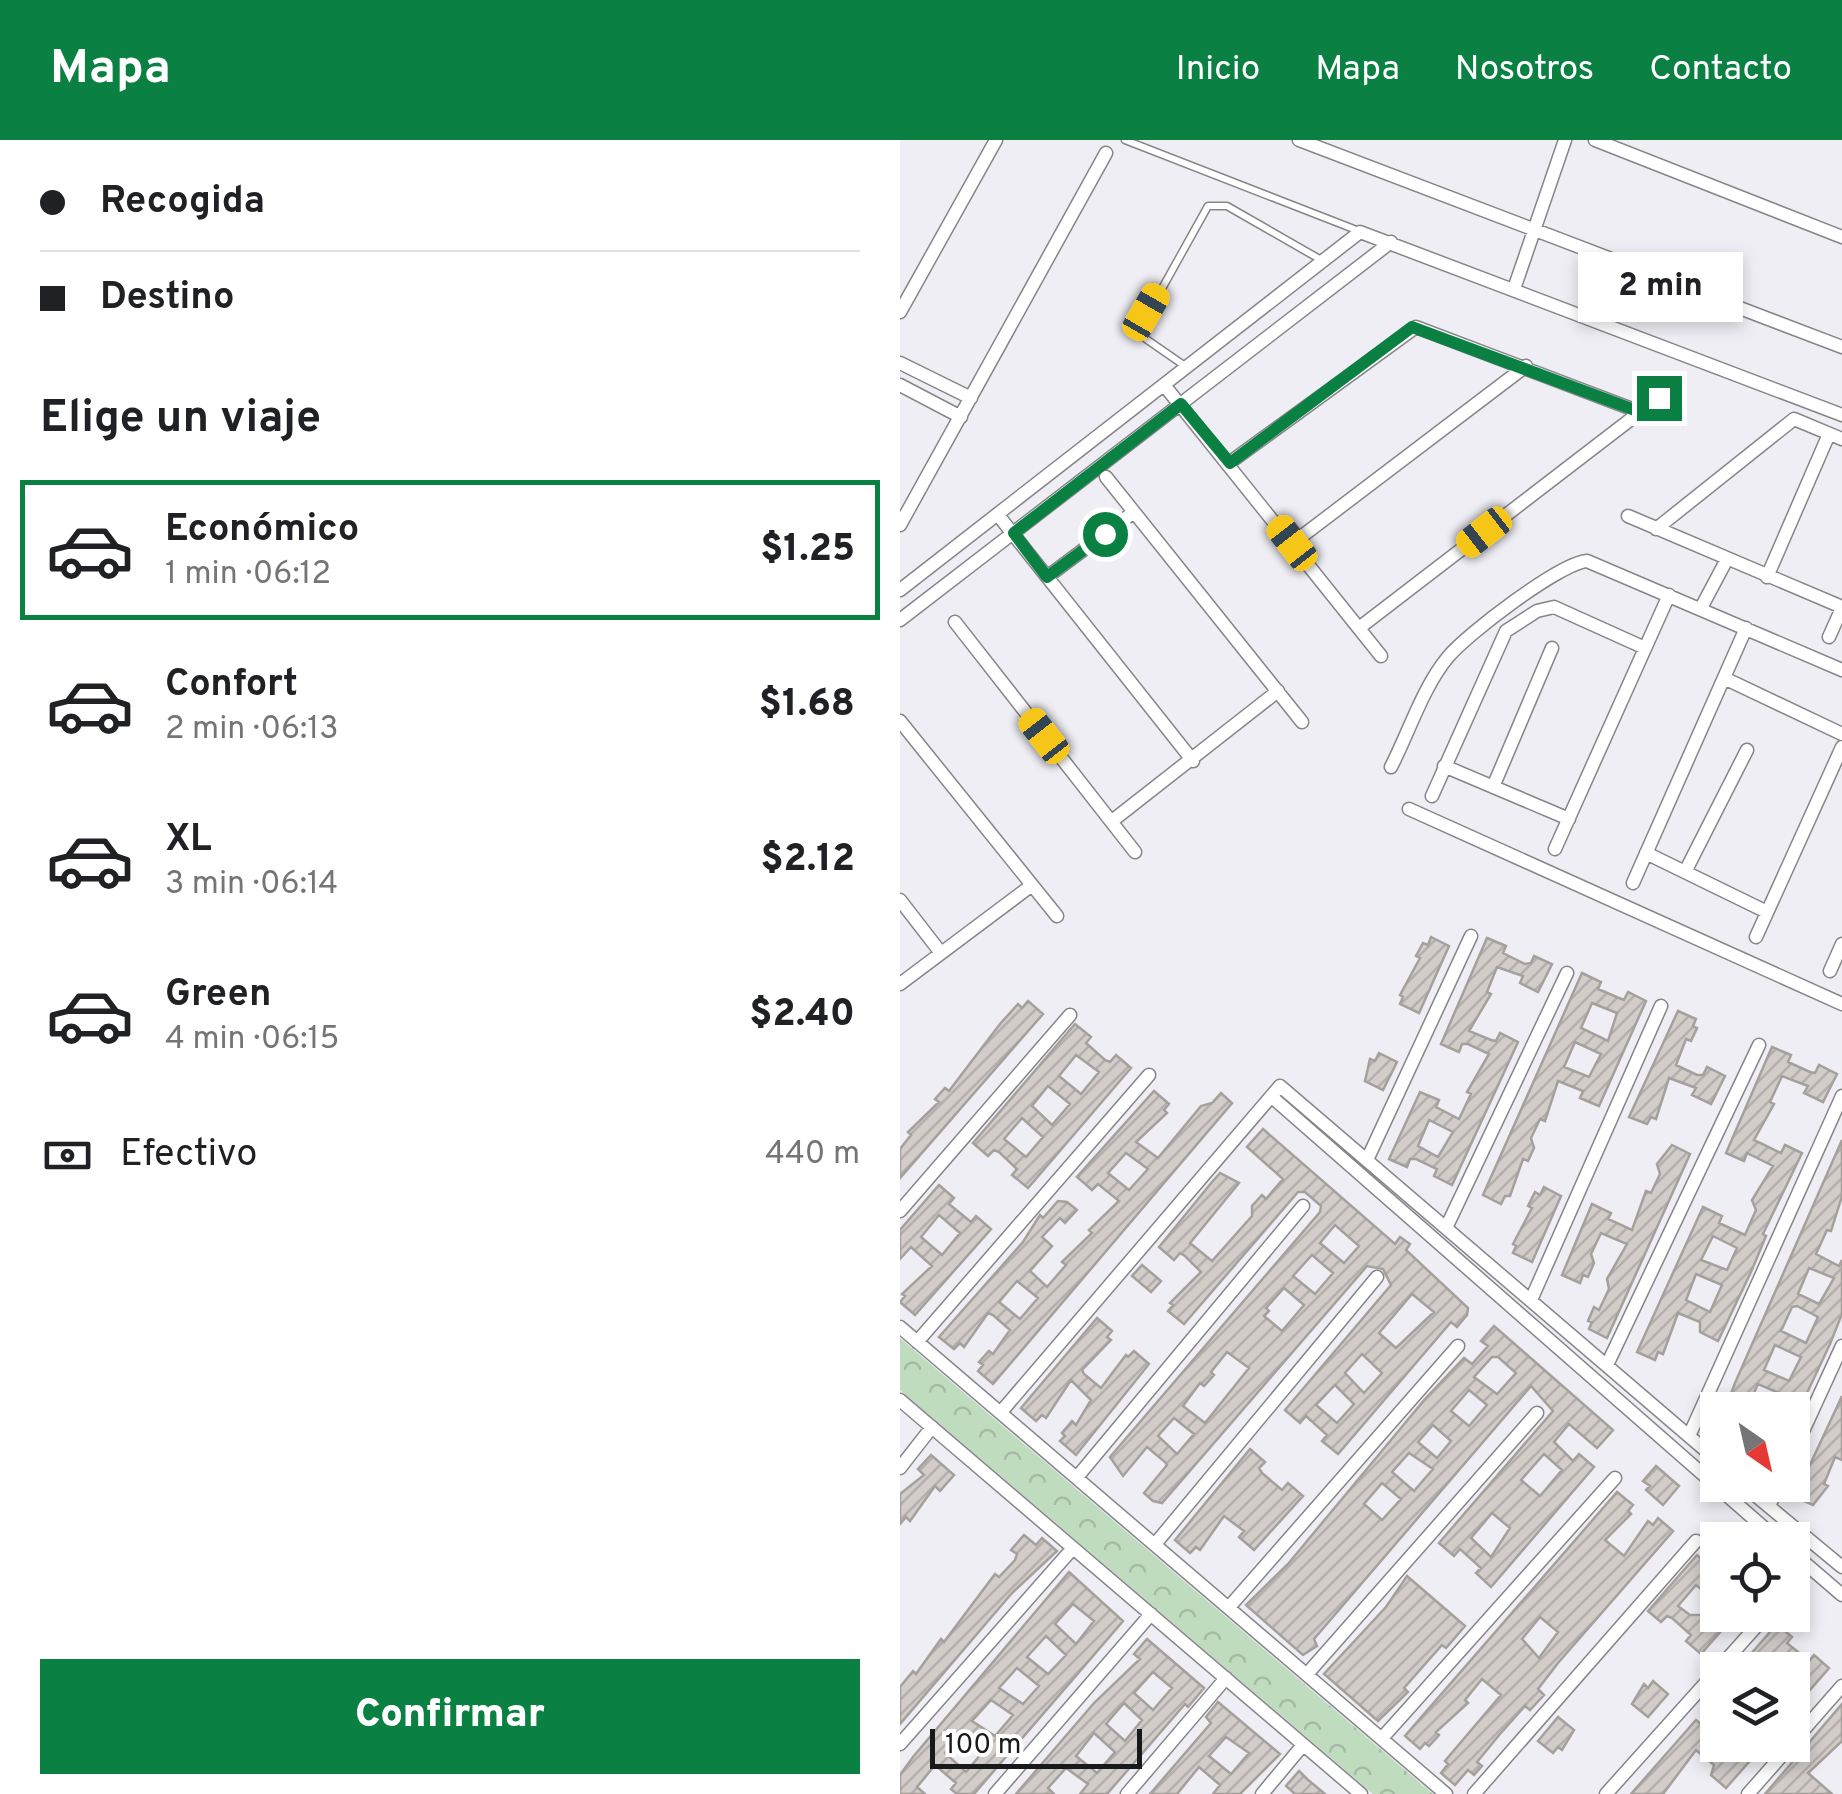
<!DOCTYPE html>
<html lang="es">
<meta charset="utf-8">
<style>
:root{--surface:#fff;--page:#f2f2f2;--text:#202124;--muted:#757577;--line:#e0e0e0;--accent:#0b8043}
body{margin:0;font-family:Overpass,sans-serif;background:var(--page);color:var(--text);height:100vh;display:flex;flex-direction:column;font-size:38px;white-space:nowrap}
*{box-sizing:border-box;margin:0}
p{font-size:32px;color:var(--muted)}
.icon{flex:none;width:55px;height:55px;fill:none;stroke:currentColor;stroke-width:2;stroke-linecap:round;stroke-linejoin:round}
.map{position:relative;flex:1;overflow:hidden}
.sheet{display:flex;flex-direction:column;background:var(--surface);width:900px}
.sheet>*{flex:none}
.top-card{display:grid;align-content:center;height:220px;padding:0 40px;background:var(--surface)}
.needle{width:65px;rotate:146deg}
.fabs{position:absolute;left:800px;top:1252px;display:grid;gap:20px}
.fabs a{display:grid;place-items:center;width:110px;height:110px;border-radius:0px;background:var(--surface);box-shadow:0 5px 15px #0003;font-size:50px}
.scale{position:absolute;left:30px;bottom:25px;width:212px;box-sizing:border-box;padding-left:10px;border:5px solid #19191b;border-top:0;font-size:28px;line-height:35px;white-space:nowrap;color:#19191b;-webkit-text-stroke:8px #fff;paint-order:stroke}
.end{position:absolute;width:45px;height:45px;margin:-22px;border:12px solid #0b8043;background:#fff;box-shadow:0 0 0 5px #fff}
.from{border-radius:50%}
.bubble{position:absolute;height:70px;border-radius:0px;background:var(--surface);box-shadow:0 5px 15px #0003;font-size:32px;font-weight:800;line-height:70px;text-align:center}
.car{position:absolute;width:30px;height:60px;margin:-30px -15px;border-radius:12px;box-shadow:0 0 8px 2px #0007;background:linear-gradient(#f5c518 24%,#345 0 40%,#f5c518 0 76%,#345 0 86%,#f5c518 0)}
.top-card b{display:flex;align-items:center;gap:35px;height:95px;font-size:38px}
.top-card b+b{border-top:2px solid var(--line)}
.top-card i{width:25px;height:25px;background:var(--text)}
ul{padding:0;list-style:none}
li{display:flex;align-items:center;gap:30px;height:140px;margin:0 20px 15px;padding:0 20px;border:5px solid transparent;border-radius:0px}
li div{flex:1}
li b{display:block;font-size:38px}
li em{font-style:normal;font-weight:800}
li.selected{border-color:var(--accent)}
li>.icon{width:90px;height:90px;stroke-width:1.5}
h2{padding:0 40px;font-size:45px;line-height:120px}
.pay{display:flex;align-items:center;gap:25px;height:110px;padding:0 40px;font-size:38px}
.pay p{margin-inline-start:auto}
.primary-button{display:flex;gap:20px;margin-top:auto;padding:20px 40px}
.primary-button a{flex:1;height:115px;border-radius:0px;background:var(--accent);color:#fff;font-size:40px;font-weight:800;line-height:115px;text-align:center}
header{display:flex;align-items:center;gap:60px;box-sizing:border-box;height:140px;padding:0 50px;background:var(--accent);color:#fff}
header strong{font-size:48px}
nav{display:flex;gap:55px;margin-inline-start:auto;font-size:35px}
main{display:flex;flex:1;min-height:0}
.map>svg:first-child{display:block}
</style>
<header>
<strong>Mapa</strong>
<nav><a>Inicio</a><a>Mapa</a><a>Nosotros</a><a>Contacto</a></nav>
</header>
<main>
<section class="sheet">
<div class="top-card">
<b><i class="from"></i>Recogida</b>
<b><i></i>Destino</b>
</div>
<h2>Elige un viaje</h2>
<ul>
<li class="selected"><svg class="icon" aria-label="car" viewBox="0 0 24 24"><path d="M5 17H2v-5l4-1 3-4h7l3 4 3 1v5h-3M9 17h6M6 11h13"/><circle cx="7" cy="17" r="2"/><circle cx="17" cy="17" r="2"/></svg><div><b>Económico</b><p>1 min · 06:12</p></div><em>$1.25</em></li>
<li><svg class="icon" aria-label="car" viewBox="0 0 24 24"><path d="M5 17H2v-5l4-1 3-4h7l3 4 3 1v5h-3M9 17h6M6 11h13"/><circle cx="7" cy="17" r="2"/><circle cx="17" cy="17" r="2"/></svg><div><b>Confort</b><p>2 min · 06:13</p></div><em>$1.68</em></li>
<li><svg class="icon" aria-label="car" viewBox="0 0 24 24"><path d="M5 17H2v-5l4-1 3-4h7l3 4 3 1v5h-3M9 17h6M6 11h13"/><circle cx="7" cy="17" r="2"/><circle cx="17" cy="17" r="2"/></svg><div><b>XL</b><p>3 min · 06:14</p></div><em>$2.12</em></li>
<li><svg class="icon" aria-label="car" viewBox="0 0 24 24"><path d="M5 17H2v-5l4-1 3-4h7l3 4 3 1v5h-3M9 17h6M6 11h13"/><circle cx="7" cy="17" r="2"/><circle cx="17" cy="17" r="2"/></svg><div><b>Green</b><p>4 min · 06:15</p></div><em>$2.40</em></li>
</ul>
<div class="pay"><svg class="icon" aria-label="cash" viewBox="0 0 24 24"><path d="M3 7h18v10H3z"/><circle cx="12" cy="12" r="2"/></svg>Efectivo<p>440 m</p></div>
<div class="primary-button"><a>Confirmar</a></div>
</section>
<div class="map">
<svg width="942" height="1654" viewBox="0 0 942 1654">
<defs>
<pattern id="park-crowns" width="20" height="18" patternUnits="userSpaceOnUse" patternTransform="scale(2.5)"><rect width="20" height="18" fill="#c0dcbe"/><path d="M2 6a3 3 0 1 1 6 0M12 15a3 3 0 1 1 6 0" fill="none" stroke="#a4bca3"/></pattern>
<pattern id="building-hatch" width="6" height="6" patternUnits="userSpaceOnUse" patternTransform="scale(2.5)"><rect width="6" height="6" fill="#d2cdc9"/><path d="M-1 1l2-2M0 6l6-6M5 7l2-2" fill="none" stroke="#b4afac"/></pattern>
</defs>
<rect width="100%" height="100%" fill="#eeeef4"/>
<!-- park -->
<path fill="url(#park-crowns)" d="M0 1198 533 1654H473L0 1250Z"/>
<!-- building -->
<path fill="url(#building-hatch)" stroke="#a6a09d" stroke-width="2.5" fill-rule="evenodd" d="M531 797 549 806 519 873 500 864 503 857 500 855 520 818 516 816 523 803 528 805Z
M587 798 606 806 603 813 625 824 631 823 634 816 652 824 638 852 620 843 623 836 597 827 587 852 591 854 569 891 591 900 596 901 600 893 618 902 552 1045 534 1036 537 1029 516 1019H510L507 1027 489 1019 520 952 539 960 536 967 559 979 571 954 567 952 589 914 568 904H562L559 912 541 904ZM529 980 553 992 538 1017 518 1006Z
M682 833 701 842 698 849 719 858 724 860 728 852 746 861 699 966 680 958 683 951 658 941 645 981 640 979 631 998 634 1008 628 1021 623 1019 610 1056H605L601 1064 583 1055ZM692 863 717 873 708 901 681 888ZM675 902 701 914 689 937 664 927Z
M128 861 143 874 0 1038V1009L11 995 8 992 39 962 35 959 45 948 49 951 100 884 118 864 122 868Z
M778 871 796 879 793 886 797 888 791 901 786 899 776 925 797 935H803L807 927 825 936 811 964 792 955 796 948 769 938 756 979 751 977 747 984 729 977Z
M175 884 191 897 186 903 205 920 210 922 216 915 231 928 128 1048 112 1035 117 1029 99 1012 94 1010 88 1016 73 1003ZM176 915 199 932 181 954 159 936ZM148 946 170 964 152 985 132 966ZM122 978 143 997 126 1017 104 999Z
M872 907 891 915 888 922 910 932 915 933 919 925 937 934 923 962 904 953 908 946 882 936 870 962 874 964 854 1000 881 1013 885 1005 902 1013 863 1094 866 1096 851 1132 818 1201 800 1192V1182L778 1173 763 1214 758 1212 755 1220 737 1212 803 1067 822 1076 819 1083 845 1095 856 1070 852 1060 873 1026 847 1013 844 1021 826 1013ZM813 1096 837 1108 827 1130 801 1120ZM796 1134 822 1145 810 1172 786 1160Z
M479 913 497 922 483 950 465 941 470 919 475 921Z
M254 951 269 964 264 970 267 973 236 1002 258 1018 301 966 312 963 321 953 332 963 93 1244 78 1231 83 1225 79 1222 89 1211 93 1214 110 1190 93 1175 88 1173 64 1207 60 1203 54 1209 39 1197 123 1102 140 1075 143 1078 158 1061 167 1062 177 1070 165 1083 160 1078 142 1097 152 1106 130 1131 147 1147 166 1125 162 1122 192 1093 189 1090 219 1061 198 1044 192 1050 177 1037ZM226 1013 248 1029 229 1050 208 1033ZM117 1141 138 1158 120 1179 99 1162Z
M363 989 495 1104 500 1097 510 1104 506 1110 568 1168 567 1175 557 1187 551 1182 438 1314 422 1301 427 1295 406 1276 400 1283 385 1270 491 1145 483 1129 467 1126 262 1363 253 1361 244 1353 267 1325 265 1322 247 1307 223 1336 210 1317 420 1072 421 1066 405 1052H398L284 1184 268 1171 273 1165 270 1163 301 1132 285 1116 280 1113 274 1120 259 1107 312 1042 320 1033 339 1043 290 1103 312 1121 352 1076V1066L362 1055 366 1059 383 1039 347 1007ZM435 1085 459 1106 444 1123 420 1103ZM412 1115 433 1133 415 1154 393 1136ZM384 1148 404 1165 382 1191 364 1176 369 1171 366 1168ZM512 1154 534 1172 496 1208 479 1193ZM327 1212 349 1228 305 1283 283 1266 300 1243 304 1246 314 1235 311 1232ZM462 1214 482 1233 464 1253 445 1233ZM435 1245 454 1264 437 1283 416 1265ZM274 1278 294 1294 277 1314 258 1296Z
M942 1000V1056L931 1091 927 1090 916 1114 939 1126 942 1120V1174L930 1204 899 1270H876L884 1255 858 1244 846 1270H832L828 1262 835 1243ZM909 1128 934 1138 919 1164 898 1154ZM897 1166 918 1177 906 1203 881 1191 892 1167ZM875 1205 901 1217 889 1241 864 1230Z
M772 1005 790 1014 707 1198 689 1189 692 1182 688 1181 694 1167 699 1170 709 1149 707 1139 727 1104 701 1093 691 1114 694 1123 688 1137 683 1135 680 1143 662 1135 692 1064 711 1073 708 1079 732 1090 746 1051 751 1053 760 1034 757 1024Z
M39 1045 54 1058 49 1064 71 1082 76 1076 91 1089 15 1175 0 1162 5 1156 2 1154 32 1126 11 1107 0 1119V1090ZM39 1075 60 1093 42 1115 21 1097Z
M644 1047 661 1056 632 1122 613 1113 616 1106 613 1104 632 1068 628 1066 635 1052 640 1055Z
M242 1125 261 1141 251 1152 232 1136Z
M197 1178 212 1191 207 1197 211 1200 182 1230 184 1234 201 1248 226 1215 228 1217 234 1211 249 1224 176 1315 160 1301 165 1296 162 1293 172 1281 176 1285 191 1260 171 1240 146 1278 142 1275 136 1281 121 1268Z
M594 1186 713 1290 697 1308 669 1284 654 1302 673 1321 679 1314 694 1327 591 1447 576 1433 581 1428 560 1409 554 1416 539 1403 653 1271 631 1246 414 1499 417 1506 403 1515 346 1465 388 1424 525 1259 564 1218 572 1224 588 1206 581 1201ZM592 1217H598L616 1233 597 1254 574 1237ZM569 1250 587 1265 569 1286 551 1271ZM533 1285 551 1301 537 1318 518 1302ZM509 1313 533 1329 514 1351 492 1332ZM644 1314 662 1330 640 1356 621 1340ZM482 1343 501 1359 482 1380 464 1364ZM592 1373 610 1388 591 1417 571 1398Z
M942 1256V1320L935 1317 924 1344 928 1346 913 1365 895 1357Z
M350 1309 365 1322 359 1328 362 1333 382 1350 388 1343 403 1356 354 1410 339 1397 344 1391 324 1376 300 1410 296 1407 290 1413 275 1400Z
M31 1315 54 1335 40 1351 35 1346 10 1381 6 1377 0 1384V1354L24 1335 18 1329Z
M756 1326 779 1346 763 1365 746 1350 750 1346 743 1341Z
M717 1352 733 1365 728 1371 731 1374 705 1400 724 1416 748 1381 753 1385 758 1378 773 1391 658 1523 638 1549 644 1555 630 1570 625 1566 600 1594 577 1622 582 1626 574 1635 568 1630 555 1645 541 1633 548 1624 545 1621 601 1555 582 1539 565 1560 568 1563 536 1592 539 1595 529 1606 525 1603 520 1609 505 1596ZM640 1477 658 1492 639 1518 622 1499Z
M124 1395 136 1405 142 1398 157 1411 112 1453 0 1584V1547L13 1531 16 1534 41 1499 44 1502 95 1434 99 1437 115 1420 117 1414 111 1410Z
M797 1415 812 1428 807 1434 818 1443V1463L796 1445 778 1466 790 1475H807L818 1463V1475H835L801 1514 786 1501 791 1495 772 1478 767 1476 761 1482 748 1471Z
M169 1432 223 1481 74 1654H57L51 1649 56 1643 35 1625 17 1647 25 1654H0V1635L13 1617ZM173 1464 194 1481 176 1504 155 1484ZM146 1496 166 1515 148 1534 127 1517ZM117 1528 139 1546 123 1564 99 1548ZM91 1560 113 1575 95 1596 72 1581ZM62 1592 86 1608 66 1632 45 1613Z
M507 1436 565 1486 546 1508 542 1505 504 1548 508 1552 478 1581 424 1534 486 1467Z
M877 1484 892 1497 887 1503 909 1521 914 1515 929 1528 909 1551 893 1538 898 1532 878 1514 864 1530H837Z
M247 1499 304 1548 288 1567 285 1564 207 1654H180L188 1644 166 1628 148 1648 154 1654H116L194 1563 240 1519 234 1514ZM253 1532 272 1548 253 1570 234 1553ZM224 1563 242 1580 225 1601 206 1584ZM194 1593 215 1612 197 1633 176 1616Z
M753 1541 768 1554 748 1577 732 1564 744 1544 748 1548Z
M318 1562 380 1614 340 1654H313L320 1645 299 1627 277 1654H250L311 1583 306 1577ZM326 1597 349 1613 331 1634 309 1616Z
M942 1564V1601L908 1633 932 1654H865Z
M658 1577 674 1590 662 1610 658 1607 653 1613 638 1601Z
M796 1580 812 1593 802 1605H864L826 1648 811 1635 814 1625 796 1610 763 1654H731Z
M399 1631 407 1639 425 1654H395L386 1646Z"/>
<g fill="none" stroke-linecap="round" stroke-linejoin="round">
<defs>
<path id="lane" d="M225 0 459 91
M285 226 246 199 240 188 308 66H327L423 121"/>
<path id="street" d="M399 0 942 207
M695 0 942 97
M614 149 665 0
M0 172 96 0
M0 223 71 258
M0 245 61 277
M264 245 481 516
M329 323 516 187 740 272
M206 337 402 582
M98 375 293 621
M728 376 942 467
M0 385 206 13
M756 389 894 279 942 299
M393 403 626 226
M147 437 234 372
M867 437 929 294
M0 450 460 92 942 275
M801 468 826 421
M0 480 491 102
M55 482 235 712
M459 488 778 243
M929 497 942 468
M824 538 942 594
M0 581 157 776
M544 626 669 679
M491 627C509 592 523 547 548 517 567 494 660 423 687 421L942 530
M593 647 652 508
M532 656 606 491 637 471 654 467 745 508
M509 669 942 864
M212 681 378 551
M655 709 769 455
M746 713 867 772
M785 732 847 610
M733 743 846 488
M0 760 41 813
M856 797 942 607
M930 831 942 804
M0 844 132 745
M373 958 878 1400
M467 1020 571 796
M0 1071 170 875
M546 1088 667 833
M631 1160 761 866
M0 1187 546 1654
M17 1202 249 935
M707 1225 859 905
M0 1260 461 1654
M101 1272 380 946 818 1321
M789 1296 942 956
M892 1315 942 1206
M0 1328 32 1287
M178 1336 403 1066
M843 1345 942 1427
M869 1366 879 1345
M256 1403 477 1137
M892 1412 942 1455
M330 1466 558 1206
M408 1533 637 1273
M483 1597 715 1338
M892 1603 942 1546
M0 1604 173 1408
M95 1654 251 1474
M227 1654 326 1538
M362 1654 403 1605
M574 1654 796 1401
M706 1654 863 1479
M848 1654 891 1605"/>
</defs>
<!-- lane casing -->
<use href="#lane" stroke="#85858a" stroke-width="9"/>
<!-- street casing -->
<use href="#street" stroke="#85858a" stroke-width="15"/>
<!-- lane -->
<use href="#lane" stroke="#fff" stroke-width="6"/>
<!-- street -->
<use href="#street" stroke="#fff" stroke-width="12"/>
</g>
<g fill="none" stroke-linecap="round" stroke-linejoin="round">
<!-- route -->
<path stroke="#0b8043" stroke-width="12" d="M205 394 147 437 114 393 281 264 330 323 512 187 740 272 759 258"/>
</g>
</svg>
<div class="fabs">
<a><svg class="needle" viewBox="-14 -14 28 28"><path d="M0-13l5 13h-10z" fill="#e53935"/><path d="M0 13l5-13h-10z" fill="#757577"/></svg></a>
<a><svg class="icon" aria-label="locate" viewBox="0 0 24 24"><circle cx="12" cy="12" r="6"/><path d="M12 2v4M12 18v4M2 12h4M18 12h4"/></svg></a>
<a><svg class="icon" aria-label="layers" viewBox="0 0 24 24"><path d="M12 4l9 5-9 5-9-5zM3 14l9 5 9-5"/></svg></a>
</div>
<div class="scale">100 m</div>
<i class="end from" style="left:205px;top:394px"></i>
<i class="end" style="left:759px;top:258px"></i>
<div class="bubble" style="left:678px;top:112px;width:165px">2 min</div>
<i class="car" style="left:246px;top:172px;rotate:30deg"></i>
<i class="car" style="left:584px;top:392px;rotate:232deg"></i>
<i class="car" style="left:392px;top:403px;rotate:322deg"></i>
<i class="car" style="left:144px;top:596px;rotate:322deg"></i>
</div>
</main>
